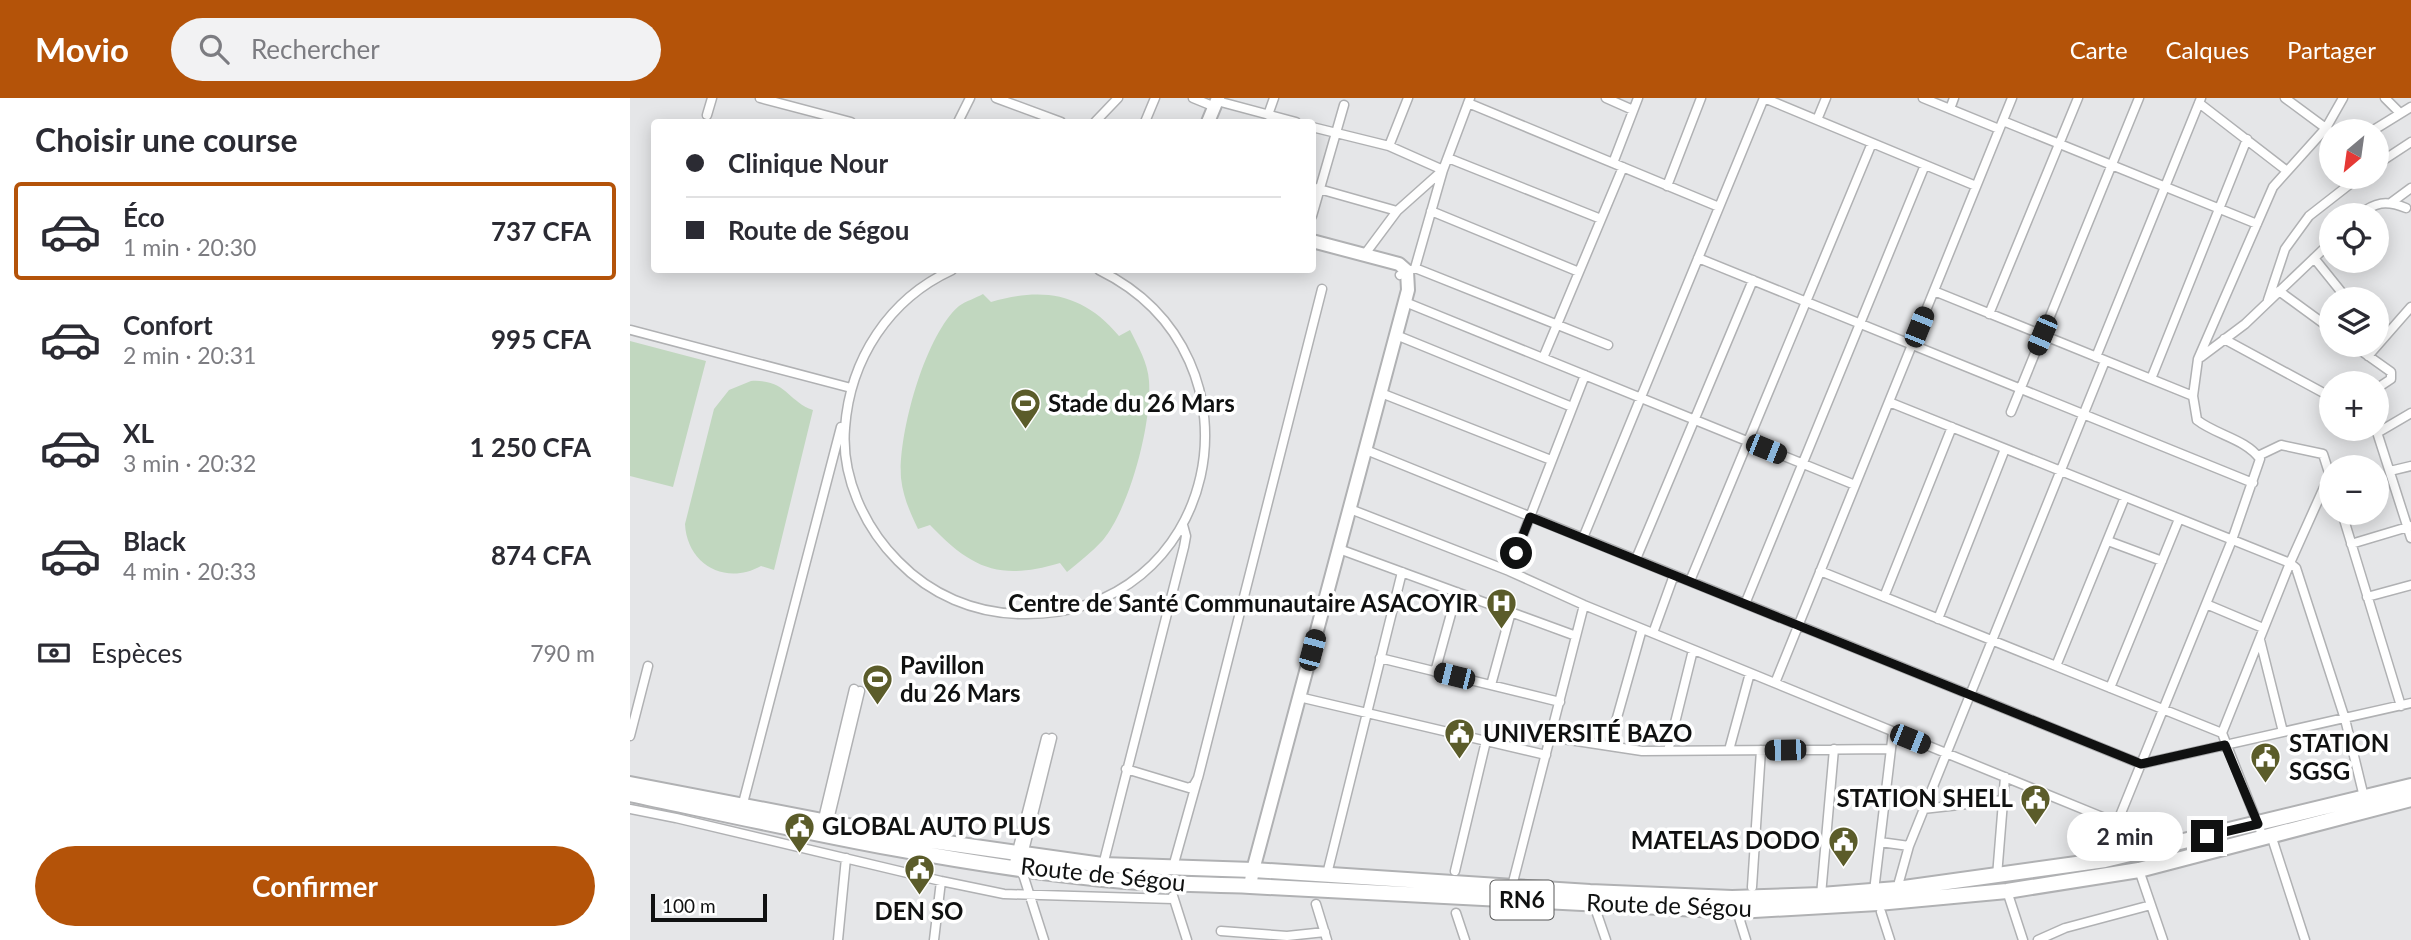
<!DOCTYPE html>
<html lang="fr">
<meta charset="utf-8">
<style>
:root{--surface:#fff;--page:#f2f2f3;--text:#2b2b33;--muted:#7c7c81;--line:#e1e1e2;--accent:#b45309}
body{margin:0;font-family:Lato,sans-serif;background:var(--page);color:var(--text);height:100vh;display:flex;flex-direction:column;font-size:26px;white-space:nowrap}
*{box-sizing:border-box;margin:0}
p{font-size:23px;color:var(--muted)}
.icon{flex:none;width:38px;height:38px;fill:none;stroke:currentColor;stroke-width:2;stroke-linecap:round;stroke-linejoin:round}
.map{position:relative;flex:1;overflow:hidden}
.details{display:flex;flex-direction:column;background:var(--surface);width:630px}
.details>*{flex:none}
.guide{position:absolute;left:21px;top:21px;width:665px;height:154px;border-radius:7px;box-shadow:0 4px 18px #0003;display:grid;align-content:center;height:154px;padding:0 35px;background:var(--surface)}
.needle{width:46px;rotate:209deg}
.controls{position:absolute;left:1689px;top:21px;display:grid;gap:14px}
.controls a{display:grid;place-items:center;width:70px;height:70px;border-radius:50%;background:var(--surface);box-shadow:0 4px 18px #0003;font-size:35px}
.scale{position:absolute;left:21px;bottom:18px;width:116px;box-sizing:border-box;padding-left:7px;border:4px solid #101111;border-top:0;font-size:19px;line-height:24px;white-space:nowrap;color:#101111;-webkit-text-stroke:5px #fff;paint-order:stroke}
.end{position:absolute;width:32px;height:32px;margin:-16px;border:9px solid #101111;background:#fff;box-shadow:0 0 0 4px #fff}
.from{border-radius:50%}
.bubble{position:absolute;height:49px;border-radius:24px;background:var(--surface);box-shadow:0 4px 18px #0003;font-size:23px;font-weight:700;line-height:49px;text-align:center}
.car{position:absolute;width:21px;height:42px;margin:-21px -10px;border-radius:9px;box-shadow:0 0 5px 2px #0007;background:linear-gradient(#222 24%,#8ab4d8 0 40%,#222 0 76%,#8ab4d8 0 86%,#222 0)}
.guide b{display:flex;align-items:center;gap:24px;height:66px;font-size:26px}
.guide b+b{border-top:2px solid var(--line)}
.guide i{width:18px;height:18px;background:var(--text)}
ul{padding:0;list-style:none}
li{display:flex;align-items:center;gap:21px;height:98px;margin:0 14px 10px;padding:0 21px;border:4px solid transparent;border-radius:7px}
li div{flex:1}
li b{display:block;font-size:26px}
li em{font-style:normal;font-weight:700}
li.on{border-color:var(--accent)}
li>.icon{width:63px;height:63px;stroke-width:1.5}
h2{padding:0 35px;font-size:32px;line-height:84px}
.pay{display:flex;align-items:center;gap:18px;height:77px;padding:0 35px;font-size:26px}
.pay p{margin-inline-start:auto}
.primary-button{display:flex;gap:14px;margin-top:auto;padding:14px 35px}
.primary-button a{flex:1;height:80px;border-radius:42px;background:var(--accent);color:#fff;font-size:28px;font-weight:700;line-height:80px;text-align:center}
header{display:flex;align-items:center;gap:42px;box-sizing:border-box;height:98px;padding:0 35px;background:var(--accent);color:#fff}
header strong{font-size:33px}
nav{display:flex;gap:38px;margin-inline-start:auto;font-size:24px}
.search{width:490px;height:63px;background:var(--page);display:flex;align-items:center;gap:18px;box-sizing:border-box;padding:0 24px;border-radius:38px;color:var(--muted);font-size:26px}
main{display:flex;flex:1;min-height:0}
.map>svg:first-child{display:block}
</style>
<header>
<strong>Movio</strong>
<div class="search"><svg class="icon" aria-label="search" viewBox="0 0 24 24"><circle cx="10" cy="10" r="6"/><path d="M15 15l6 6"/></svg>Rechercher</div>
<nav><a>Carte</a><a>Calques</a><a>Partager</a></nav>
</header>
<main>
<section class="details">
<h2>Choisir une course</h2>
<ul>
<li class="on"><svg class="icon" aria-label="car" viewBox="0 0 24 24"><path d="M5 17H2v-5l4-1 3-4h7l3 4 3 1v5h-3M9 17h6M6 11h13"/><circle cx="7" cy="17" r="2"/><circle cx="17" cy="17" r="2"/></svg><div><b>Éco</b><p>1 min · 20:30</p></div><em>737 CFA</em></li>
<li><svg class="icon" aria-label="car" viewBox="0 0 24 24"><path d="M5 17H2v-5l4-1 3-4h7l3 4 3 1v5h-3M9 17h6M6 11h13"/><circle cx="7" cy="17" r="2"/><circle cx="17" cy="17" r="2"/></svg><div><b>Confort</b><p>2 min · 20:31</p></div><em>995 CFA</em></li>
<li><svg class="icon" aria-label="car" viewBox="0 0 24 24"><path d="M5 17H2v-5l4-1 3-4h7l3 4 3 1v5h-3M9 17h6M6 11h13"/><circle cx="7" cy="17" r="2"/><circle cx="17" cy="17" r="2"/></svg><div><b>XL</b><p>3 min · 20:32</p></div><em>1 250 CFA</em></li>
<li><svg class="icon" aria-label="car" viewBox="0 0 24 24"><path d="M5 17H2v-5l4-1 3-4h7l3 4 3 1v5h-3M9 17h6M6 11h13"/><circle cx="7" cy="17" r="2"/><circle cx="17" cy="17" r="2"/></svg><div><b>Black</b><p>4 min · 20:33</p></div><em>874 CFA</em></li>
</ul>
<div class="pay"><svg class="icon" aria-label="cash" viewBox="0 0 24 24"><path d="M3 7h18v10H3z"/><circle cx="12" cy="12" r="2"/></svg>Espèces<p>790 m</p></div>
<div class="primary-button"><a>Confirmer</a></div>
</section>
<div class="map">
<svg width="1781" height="842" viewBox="0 0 1781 842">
<rect width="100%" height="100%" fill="#e5e6e8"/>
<!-- pitch -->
<path fill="#c1d7bf" d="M353 196 361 204C413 189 453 195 489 238L500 232C508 248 518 265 519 283 522 325 500 409 473 442 462 454 449 464 437 474L430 465C370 483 342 471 300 427L288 431C280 414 273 399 271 380 268 336 295 237 329 208 336 203 346 200 353 196Z
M0 243 76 263 43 389 0 378Z
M121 283C157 281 157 303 183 312L144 472 131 468C95 488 57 466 55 426L84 311 99 292Z"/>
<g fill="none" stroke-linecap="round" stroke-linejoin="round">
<defs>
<path id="street" d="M130 0 221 24
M366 0 431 24
M563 0 585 9
M976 0 1003 12
M1293 0 1369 31
M1655 0 1701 34
M1755 0 1770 15
M587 3 666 24
M838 5 1089 109
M1569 5 1657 73
M1320 11 1324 0
M77 17 82 0
M638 17 644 0
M1187 22 1196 0
M1373 23 1627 126
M328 24 340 0
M465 24 488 0
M515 24 525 0
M682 29 759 48 813 72
M1742 33 1781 9
M759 48 778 0
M818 60 971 121
M983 65 1008 0
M1746 67 1781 44
M1037 88 1071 0
M682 89 767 113
M1762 104 1781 90
M801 113 949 174
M1729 117C1745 104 1756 102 1776 110
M682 118 714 7
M735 156 767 113 813 72
M1068 160 1623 385
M1684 160 1717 201
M785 170 813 72 840 0
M322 172C259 201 220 261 215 330 211 378 234 429 268 463 301 497 344 515 390 516 589 521 646 259 469 172
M770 177 785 170 978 247
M1304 193 1563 298
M1649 193 1701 231
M1638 202 1655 151 1679 118 1729 79
M775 204 1225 387
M1359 216 1448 0
M1746 225 1758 235
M1 232 221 290
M766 237 942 309
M1594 241 1701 299
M1723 247 1761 274V281L1746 291
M1738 258 1781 209
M1466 259 1571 0
M1571 259 1615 226 1701 144
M913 260 993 69
M1521 281 1617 41
M751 295 921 362
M1259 304 1660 465 1666 470 1715 621 1734 699
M1381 314 1509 0
M1746 331 1781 440
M1747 335 1781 315
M736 352 1511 666 1781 605
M1628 358 1651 347 1693 356 1701 381
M1760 373 1781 368
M720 411 879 473 954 507 1487 725
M1712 415 1771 608
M953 440 1134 0 1346 88
M1478 443 1532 463
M1721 446 1781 428
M709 451 946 538
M1006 461 1123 182
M879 473 955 277
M1190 473 1592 635
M1060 483 1242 45
M1254 499 1322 329
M1737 499 1781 487
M1115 506 1295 67
M1576 506 1633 530
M1308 521 1375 351
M1023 535 1044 477
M1630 542 1653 634
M750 560 930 604
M1426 568 1495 399
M805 574 827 494
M1145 585 1382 0
M861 587 881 514
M1480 590 1549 421
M669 599 916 657
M0 638 18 568
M920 639 1012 653 1261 651
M979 648 1012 531
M1099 652 1120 575
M1038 653 1063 552
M496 671 559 690 564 687 568 680 692 191
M112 709 211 329
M0 711 46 720 311 783 374 796 543 801
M1293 711 1373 702
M192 725 224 591
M198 726 230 593
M1641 737 1675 842
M1633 739 1592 635 1660 465 1700 376
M1250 744 1279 748 1475 263
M1475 762 1487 725 1602 442 1630 361C1616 341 1586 337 1567 322L1563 298 1568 261 1643 89 1696 30 1713 0
M383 769 416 640
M543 769 567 683
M472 771 554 449 556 438 553 427
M1509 772 1533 842
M825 773 856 643
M697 776 772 474
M1367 778 1375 679
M882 788 954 507
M1122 789 1131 652
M1267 791 1279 748
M1244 793 1263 634
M1377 793 1393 842
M1191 797 1204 651
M543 798 557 842
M686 806 697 842
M964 807 976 842
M1107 813 1116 842
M1251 814 1260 842
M826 815 835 842
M591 833 657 838 695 834
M208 842 216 760
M304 842 311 783
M414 842 391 770 393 757 422 640
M1408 842 1435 830 1521 807"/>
<path id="secondary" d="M578 24 588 0
M620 788 623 772 778 192 777 173 769 166 682 143"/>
<path id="highway" d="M0 686 275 739 472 767 623 772 960 794 1102 800 1191 797 1267 791 1475 762 1781 688
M0 696C156 729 312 765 472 781 521 786 571 786 620 788L1107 813 1248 805 1377 793 1509 772 1781 701"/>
</defs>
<!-- street casing -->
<use href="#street" stroke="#b0b1b3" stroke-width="11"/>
<!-- secondary casing -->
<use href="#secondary" stroke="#b0b1b3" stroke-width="16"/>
<!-- highway casing -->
<use href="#highway" stroke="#b0b1b3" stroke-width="18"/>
<!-- street -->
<use href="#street" stroke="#fff" stroke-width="8"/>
<!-- secondary -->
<use href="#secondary" stroke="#fff" stroke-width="12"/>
<!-- highway -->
<use href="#highway" stroke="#fff" stroke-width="14"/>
</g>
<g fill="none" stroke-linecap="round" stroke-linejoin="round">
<!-- route -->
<path stroke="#101111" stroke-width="9" d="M886 455 900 419 1511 666 1595 647 1628 726 1577 738"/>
</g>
<!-- icons -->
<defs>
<symbol id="stadium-pin" viewBox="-11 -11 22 30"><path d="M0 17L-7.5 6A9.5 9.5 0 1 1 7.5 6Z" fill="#5b5c2a" stroke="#fff"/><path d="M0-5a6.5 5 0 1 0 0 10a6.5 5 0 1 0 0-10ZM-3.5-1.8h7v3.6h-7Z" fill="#fff"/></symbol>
<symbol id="hospital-pin" viewBox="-11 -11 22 30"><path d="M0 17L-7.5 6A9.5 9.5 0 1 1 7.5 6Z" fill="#5b5c2a" stroke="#fff"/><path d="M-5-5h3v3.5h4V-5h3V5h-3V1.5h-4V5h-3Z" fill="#fff"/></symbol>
<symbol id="civic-pin" viewBox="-11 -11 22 30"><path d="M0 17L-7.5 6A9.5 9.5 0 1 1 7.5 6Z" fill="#5b5c2a" stroke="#fff"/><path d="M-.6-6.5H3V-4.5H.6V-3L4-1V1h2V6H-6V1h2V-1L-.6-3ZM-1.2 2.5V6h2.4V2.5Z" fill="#fff"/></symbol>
</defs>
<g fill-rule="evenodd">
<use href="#stadium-pin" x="378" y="288" width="35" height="47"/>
<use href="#hospital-pin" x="854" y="488" width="35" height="47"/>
<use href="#stadium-pin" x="230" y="564" width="35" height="47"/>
<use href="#civic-pin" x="812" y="618" width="35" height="47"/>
<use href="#civic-pin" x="1618" y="642" width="35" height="47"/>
<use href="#civic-pin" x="1388" y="684" width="35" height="47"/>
<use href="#civic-pin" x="152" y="712" width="35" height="47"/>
<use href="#civic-pin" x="1196" y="726" width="35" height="47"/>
<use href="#civic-pin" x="272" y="754" width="35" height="47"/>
</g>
<g text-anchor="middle" stroke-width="7" stroke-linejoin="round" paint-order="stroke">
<!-- shield labels -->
<rect fill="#fff" stroke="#585858" stroke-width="2" x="860.5" y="782.5" width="63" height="39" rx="5"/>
<g font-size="23" font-weight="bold" fill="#101111">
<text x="892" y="810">RN6</text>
</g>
<!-- poi labels -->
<g font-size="24" font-weight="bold" fill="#101111" stroke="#fff" text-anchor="start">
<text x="418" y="314">Stade du 26 Mars</text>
<text x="848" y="514" text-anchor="end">Centre de Santé Communautaire ASACOYIR</text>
<text x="270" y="576">Pavillon<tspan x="270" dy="28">du 26 Mars</tspan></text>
<text x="853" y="644">UNIVERSITÉ BAZO</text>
<text x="1659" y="654">STATION<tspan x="1659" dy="28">SGSG</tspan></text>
<text x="1383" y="709" text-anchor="end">STATION SHELL</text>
<text x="192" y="737">GLOBAL AUTO PLUS</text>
<text x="1190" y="751" text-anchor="end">MATELAS DODO</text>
<text x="289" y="822" text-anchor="middle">DEN SO</text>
</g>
<!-- street labels -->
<g font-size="24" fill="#101111" stroke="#fff">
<text transform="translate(473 777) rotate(6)" y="8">Route de Ségou</text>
<text transform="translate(1039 808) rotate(2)" y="8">Route de Ségou</text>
</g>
</g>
</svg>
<div class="controls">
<a><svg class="needle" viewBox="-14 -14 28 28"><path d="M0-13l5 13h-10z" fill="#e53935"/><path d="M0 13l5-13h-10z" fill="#7c7c81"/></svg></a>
<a><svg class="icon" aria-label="locate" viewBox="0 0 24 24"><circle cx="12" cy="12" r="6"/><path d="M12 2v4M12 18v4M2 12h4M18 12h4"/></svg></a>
<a><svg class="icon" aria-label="layers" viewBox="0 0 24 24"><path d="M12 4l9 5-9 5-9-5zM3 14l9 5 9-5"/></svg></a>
<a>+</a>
<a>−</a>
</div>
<div class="scale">100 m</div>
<i class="end from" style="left:886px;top:455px"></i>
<i class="end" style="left:1577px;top:738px"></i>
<div class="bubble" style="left:1437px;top:714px;width:116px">2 min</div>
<i class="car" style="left:1289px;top:229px;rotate:22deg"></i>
<i class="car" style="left:1412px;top:237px;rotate:203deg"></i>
<i class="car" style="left:1136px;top:351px;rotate:112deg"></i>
<i class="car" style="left:682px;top:552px;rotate:15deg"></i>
<i class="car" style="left:824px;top:578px;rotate:284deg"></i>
<i class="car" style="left:1280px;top:641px;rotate:112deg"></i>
<i class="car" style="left:1155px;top:652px;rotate:269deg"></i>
<div class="guide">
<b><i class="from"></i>Clinique Nour</b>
<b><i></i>Route de Ségou</b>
</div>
</div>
</main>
